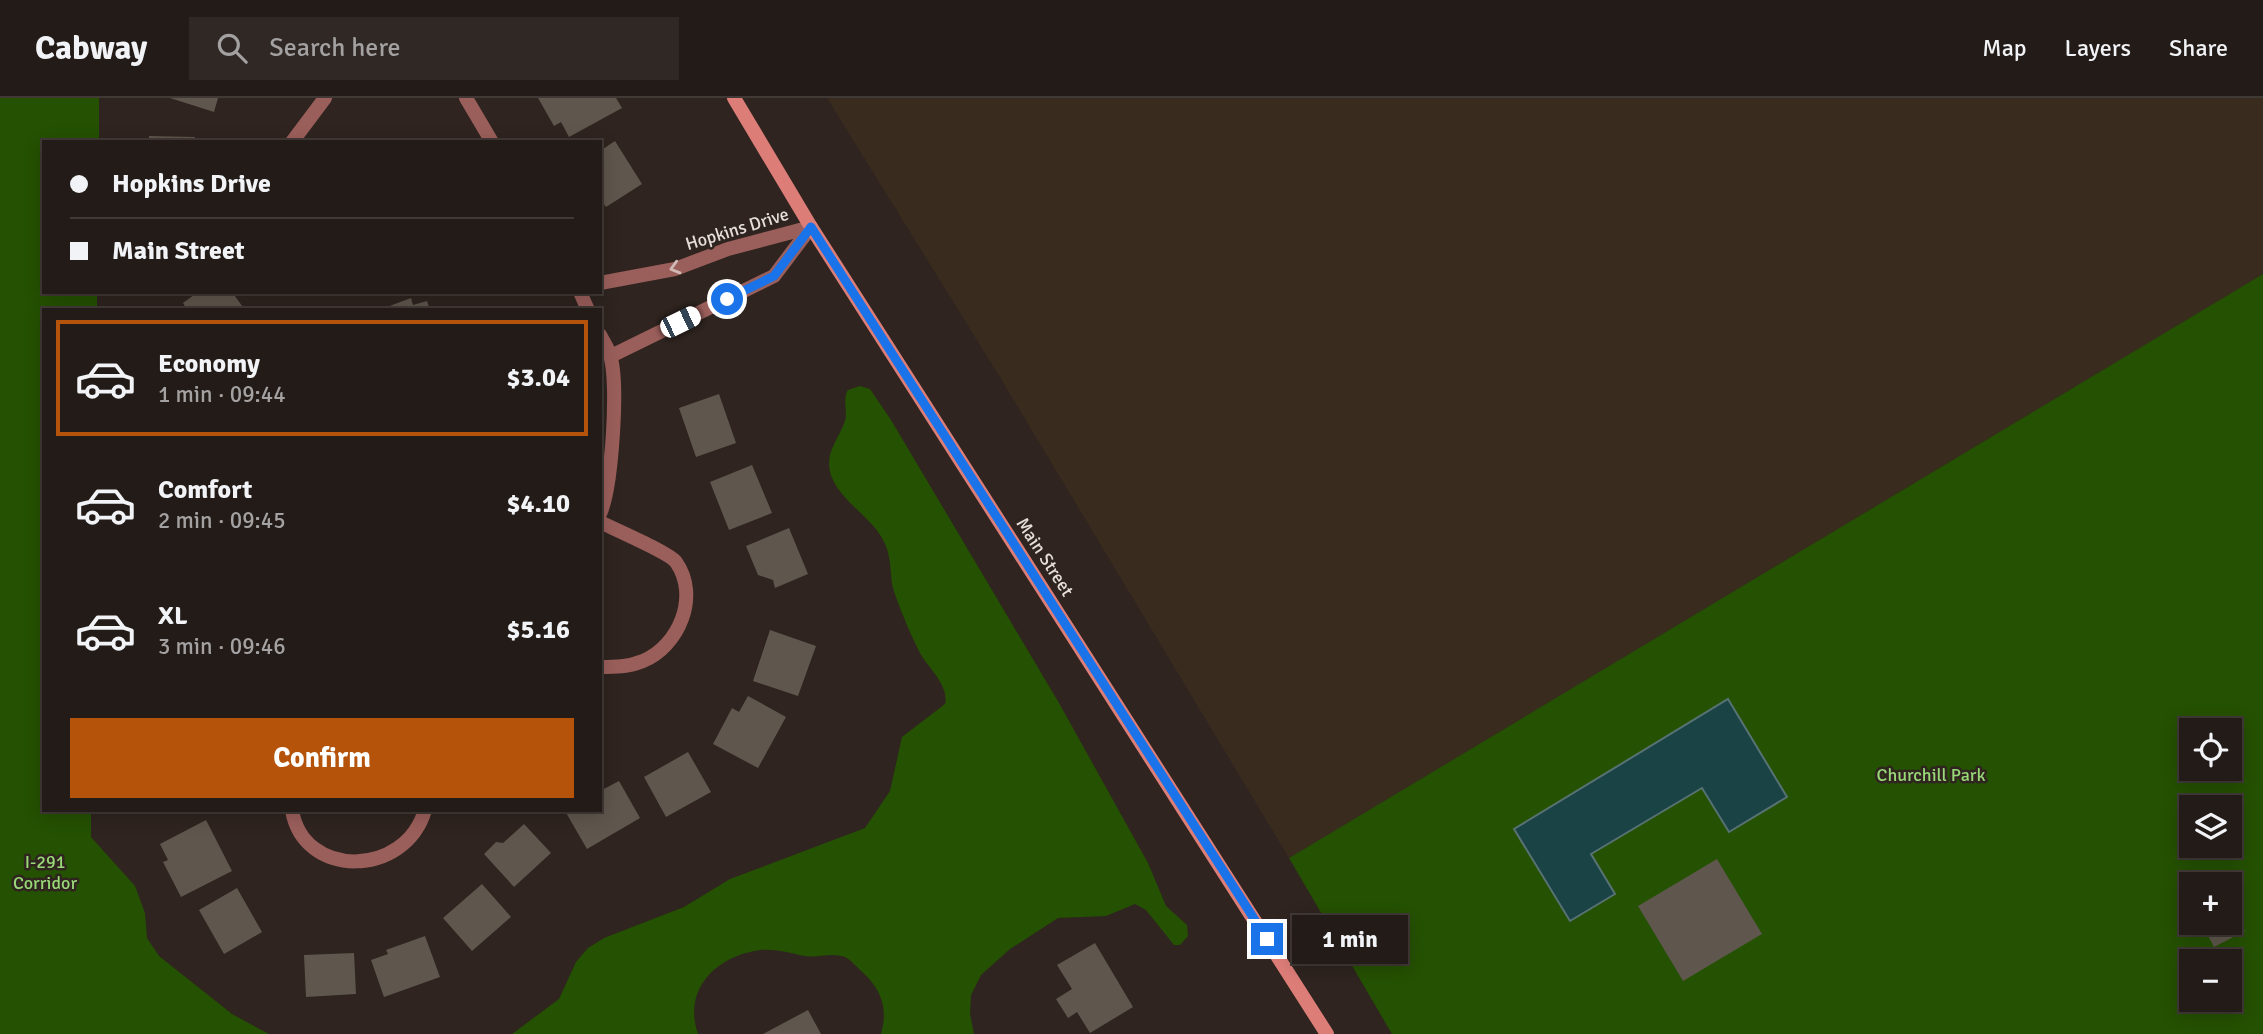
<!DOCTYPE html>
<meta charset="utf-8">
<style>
:root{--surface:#231b17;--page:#2f2824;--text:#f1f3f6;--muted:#a3a1a1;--line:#403936;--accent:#b45309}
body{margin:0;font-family:Signika,sans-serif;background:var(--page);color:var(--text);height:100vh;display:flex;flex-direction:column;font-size:26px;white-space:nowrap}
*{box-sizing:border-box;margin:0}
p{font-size:23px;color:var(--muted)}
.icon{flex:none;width:38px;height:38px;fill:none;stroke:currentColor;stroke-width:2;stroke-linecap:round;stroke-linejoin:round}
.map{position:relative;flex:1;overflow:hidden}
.details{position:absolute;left:42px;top:210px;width:560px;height:504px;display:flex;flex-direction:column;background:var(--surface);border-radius:0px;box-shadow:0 4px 18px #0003,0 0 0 2px var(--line)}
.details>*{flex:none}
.guide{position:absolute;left:42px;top:42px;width:560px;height:154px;border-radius:0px;box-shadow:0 4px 18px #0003,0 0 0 2px var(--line);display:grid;align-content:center;height:154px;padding:0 28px;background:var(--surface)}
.buttons{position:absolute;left:2179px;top:620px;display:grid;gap:14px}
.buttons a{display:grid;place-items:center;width:63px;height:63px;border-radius:0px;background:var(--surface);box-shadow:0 4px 18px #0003,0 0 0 2px var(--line);font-size:35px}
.end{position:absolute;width:32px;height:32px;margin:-16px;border:9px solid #1a73e8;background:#fff;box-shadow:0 0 0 4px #fff}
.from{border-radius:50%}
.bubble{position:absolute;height:49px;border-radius:0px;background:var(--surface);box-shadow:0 4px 18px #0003,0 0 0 2px var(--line);font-size:23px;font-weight:700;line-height:49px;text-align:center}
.car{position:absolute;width:21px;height:42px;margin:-21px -10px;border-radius:9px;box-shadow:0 0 5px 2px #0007;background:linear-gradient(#fff 24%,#345 0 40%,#fff 0 76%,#345 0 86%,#fff 0)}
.guide b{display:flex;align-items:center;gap:24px;height:66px;font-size:26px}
.guide b+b{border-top:2px solid var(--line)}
.guide i{width:18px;height:18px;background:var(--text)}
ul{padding:12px 0 0;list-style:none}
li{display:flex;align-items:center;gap:21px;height:116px;margin:0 14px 10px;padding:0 14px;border:4px solid transparent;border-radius:0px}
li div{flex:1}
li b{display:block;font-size:26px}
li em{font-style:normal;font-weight:700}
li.selected{border-color:var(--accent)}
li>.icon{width:63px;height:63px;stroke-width:1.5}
.primary-button{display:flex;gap:14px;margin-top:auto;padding:14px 28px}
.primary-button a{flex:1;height:80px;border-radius:0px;background:var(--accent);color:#fff;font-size:28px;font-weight:700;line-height:80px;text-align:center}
header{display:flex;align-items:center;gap:42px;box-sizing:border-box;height:98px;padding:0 35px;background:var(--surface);border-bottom:2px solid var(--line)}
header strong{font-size:33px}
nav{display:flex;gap:38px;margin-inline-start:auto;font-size:24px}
.search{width:490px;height:63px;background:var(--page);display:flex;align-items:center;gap:18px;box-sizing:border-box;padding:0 24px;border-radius:0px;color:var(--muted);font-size:26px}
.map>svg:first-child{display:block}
</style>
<header>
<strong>Cabway</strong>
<div class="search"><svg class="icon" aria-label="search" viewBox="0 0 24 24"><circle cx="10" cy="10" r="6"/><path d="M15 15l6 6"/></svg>Search here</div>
<nav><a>Map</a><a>Layers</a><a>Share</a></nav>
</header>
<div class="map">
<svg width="2263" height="936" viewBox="0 0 2263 936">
<rect width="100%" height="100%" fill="#2f241f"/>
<!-- industrial -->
<path fill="#392b1e" d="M827 0H2263V176L1289 760 1001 281Z"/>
<!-- green -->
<path fill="#255102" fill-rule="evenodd" d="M0 0H99V44H44V194H97V212H44V712H91V739L135 788 145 815 147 840 159 858 232 916 269 936H0Z
M2263 176V936H1392L1289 760ZM2191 632H2230V670H2191ZM2191 709H2230V747H2191ZM2191 786H2230V824H2191ZM2191 863H2230V901H2191Z
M860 288 870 291 891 322 1059 605 1148 765 1166 808 1187 827 1188 838 1180 847H1174L1146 812 1135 806 1106 818 1058 820 1010 851 981 877 971 897 970 916 974 936H881C889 908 880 889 858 870 853 865 848 859 841 858 829 855 817 860 804 858 790 855 776 851 761 852 718 857 682 890 698 936H512L559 901 576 864 588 850 604 840 684 809 730 781 865 730 890 693 902 639 945 606C949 589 931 572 923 560 915 548 895 500 892 486 890 470 891 455 882 440 868 414 822 393 830 357 833 346 841 334 845 323 848 312 842 301 848 292Z"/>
<!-- water -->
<path fill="#1a4346" stroke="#587273" stroke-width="2" d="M1728 601 1787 699 1729 734 1702 690 1591 756 1615 796 1570 823 1514 731Z"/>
<!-- building -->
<path fill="#5f574d" d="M170 0H218L214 14Z
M538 0H616L622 10 569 39 561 24 554 28Z
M149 38 195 39V44H149Z
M615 43 642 86 606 109 600 101V53Z
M198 194H232L245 212H187L183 205Z
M411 200 413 207 427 203 430 212H379Z
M719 296 736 345 696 359 679 310Z
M752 367 772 415 729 432 710 384Z
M789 430 808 476 775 490 773 482 758 477 746 448Z
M770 532 816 548 798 598 753 583Z
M748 598 786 619 758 670 713 646 732 610 739 614Z
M688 654 711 694 666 719 644 679Z
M619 683 640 720 587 751 565 713 600 712V693Z
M206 722 232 773 181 799 163 764 168 762 160 746Z
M524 726 551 755 514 789 484 756 496 744 503 745Z
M1717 761 1762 836 1683 883 1638 808Z
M482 786 511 819 472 853 443 820Z
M237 790 262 834 224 856 199 812Z
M2230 805 2245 833 2214 849 2201 824H2230Z
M425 838 440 879 384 899 371 862 388 856 386 852Z
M1095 845 1133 909 1090 935 1077 914 1068 920 1056 901 1072 891 1057 867Z
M354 855 356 896 306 899 304 857Z
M808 912 821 936H763Z"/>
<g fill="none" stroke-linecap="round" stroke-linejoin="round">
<!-- street -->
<path stroke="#9b5f5b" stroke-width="14" d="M466 0 492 44
M292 44 325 0
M600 185 675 171 728 151 811 129
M580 194 588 212
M600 237C603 243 608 250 610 257 619 284 612 389 600 416
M611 258 774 178 811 129
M600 424C614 431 670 455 676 464 700 498 679 548 643 563 628 569 615 569 600 569
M292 712C303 781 405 780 425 712"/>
<!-- secondary -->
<path stroke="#dd7d78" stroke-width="14" d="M734 0 811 129 1327 936"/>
</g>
<!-- one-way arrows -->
<defs><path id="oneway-chevron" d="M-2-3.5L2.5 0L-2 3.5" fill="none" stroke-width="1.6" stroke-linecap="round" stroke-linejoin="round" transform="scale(1.75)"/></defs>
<use stroke="#d0b9b5" href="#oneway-chevron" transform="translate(675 170) rotate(164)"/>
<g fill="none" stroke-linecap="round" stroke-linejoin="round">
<!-- route -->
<path stroke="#1a73e8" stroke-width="9" d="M727 201 774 178 811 129 1267 841"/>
</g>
<g text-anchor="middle" stroke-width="5" stroke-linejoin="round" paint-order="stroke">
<!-- street labels -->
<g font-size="18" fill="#e7dfdc" stroke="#2f241f">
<text transform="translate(737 131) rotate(-17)" y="6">Hopkins Drive</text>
<text transform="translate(1045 459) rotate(57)" y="6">Main Street</text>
</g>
<!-- park labels -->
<g font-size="18" fill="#98d877" stroke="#2f241f">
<text x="1931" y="683">Churchill Park</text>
<text x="45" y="770">I-291<tspan x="45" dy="21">Corridor</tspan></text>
</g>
</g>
</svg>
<div class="buttons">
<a><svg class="icon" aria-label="locate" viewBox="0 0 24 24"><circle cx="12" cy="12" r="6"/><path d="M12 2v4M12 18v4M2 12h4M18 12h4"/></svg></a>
<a><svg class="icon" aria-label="layers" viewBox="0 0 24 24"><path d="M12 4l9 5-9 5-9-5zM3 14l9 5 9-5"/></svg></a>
<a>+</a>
<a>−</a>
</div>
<i class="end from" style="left:727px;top:201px"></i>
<i class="end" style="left:1267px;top:841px"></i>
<div class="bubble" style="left:1292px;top:817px;width:116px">1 min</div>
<i class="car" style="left:680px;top:224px;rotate:64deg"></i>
<div class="guide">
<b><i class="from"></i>Hopkins Drive</b>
<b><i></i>Main Street</b>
</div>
<section class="details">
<ul>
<li class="selected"><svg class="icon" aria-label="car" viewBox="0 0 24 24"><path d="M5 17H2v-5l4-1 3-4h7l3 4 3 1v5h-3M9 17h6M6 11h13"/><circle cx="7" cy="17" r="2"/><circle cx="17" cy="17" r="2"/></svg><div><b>Economy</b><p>1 min · 09:44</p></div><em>$3.04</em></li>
<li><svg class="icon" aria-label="car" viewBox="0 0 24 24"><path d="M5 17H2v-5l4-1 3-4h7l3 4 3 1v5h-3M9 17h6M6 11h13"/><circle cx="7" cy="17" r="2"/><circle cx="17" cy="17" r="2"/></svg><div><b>Comfort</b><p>2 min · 09:45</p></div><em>$4.10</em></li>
<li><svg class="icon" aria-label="car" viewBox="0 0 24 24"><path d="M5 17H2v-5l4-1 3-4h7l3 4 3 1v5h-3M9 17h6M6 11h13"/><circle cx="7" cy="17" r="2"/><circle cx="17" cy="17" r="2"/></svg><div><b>XL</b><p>3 min · 09:46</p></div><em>$5.16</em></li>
</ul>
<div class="primary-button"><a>Confirm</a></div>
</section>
</div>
